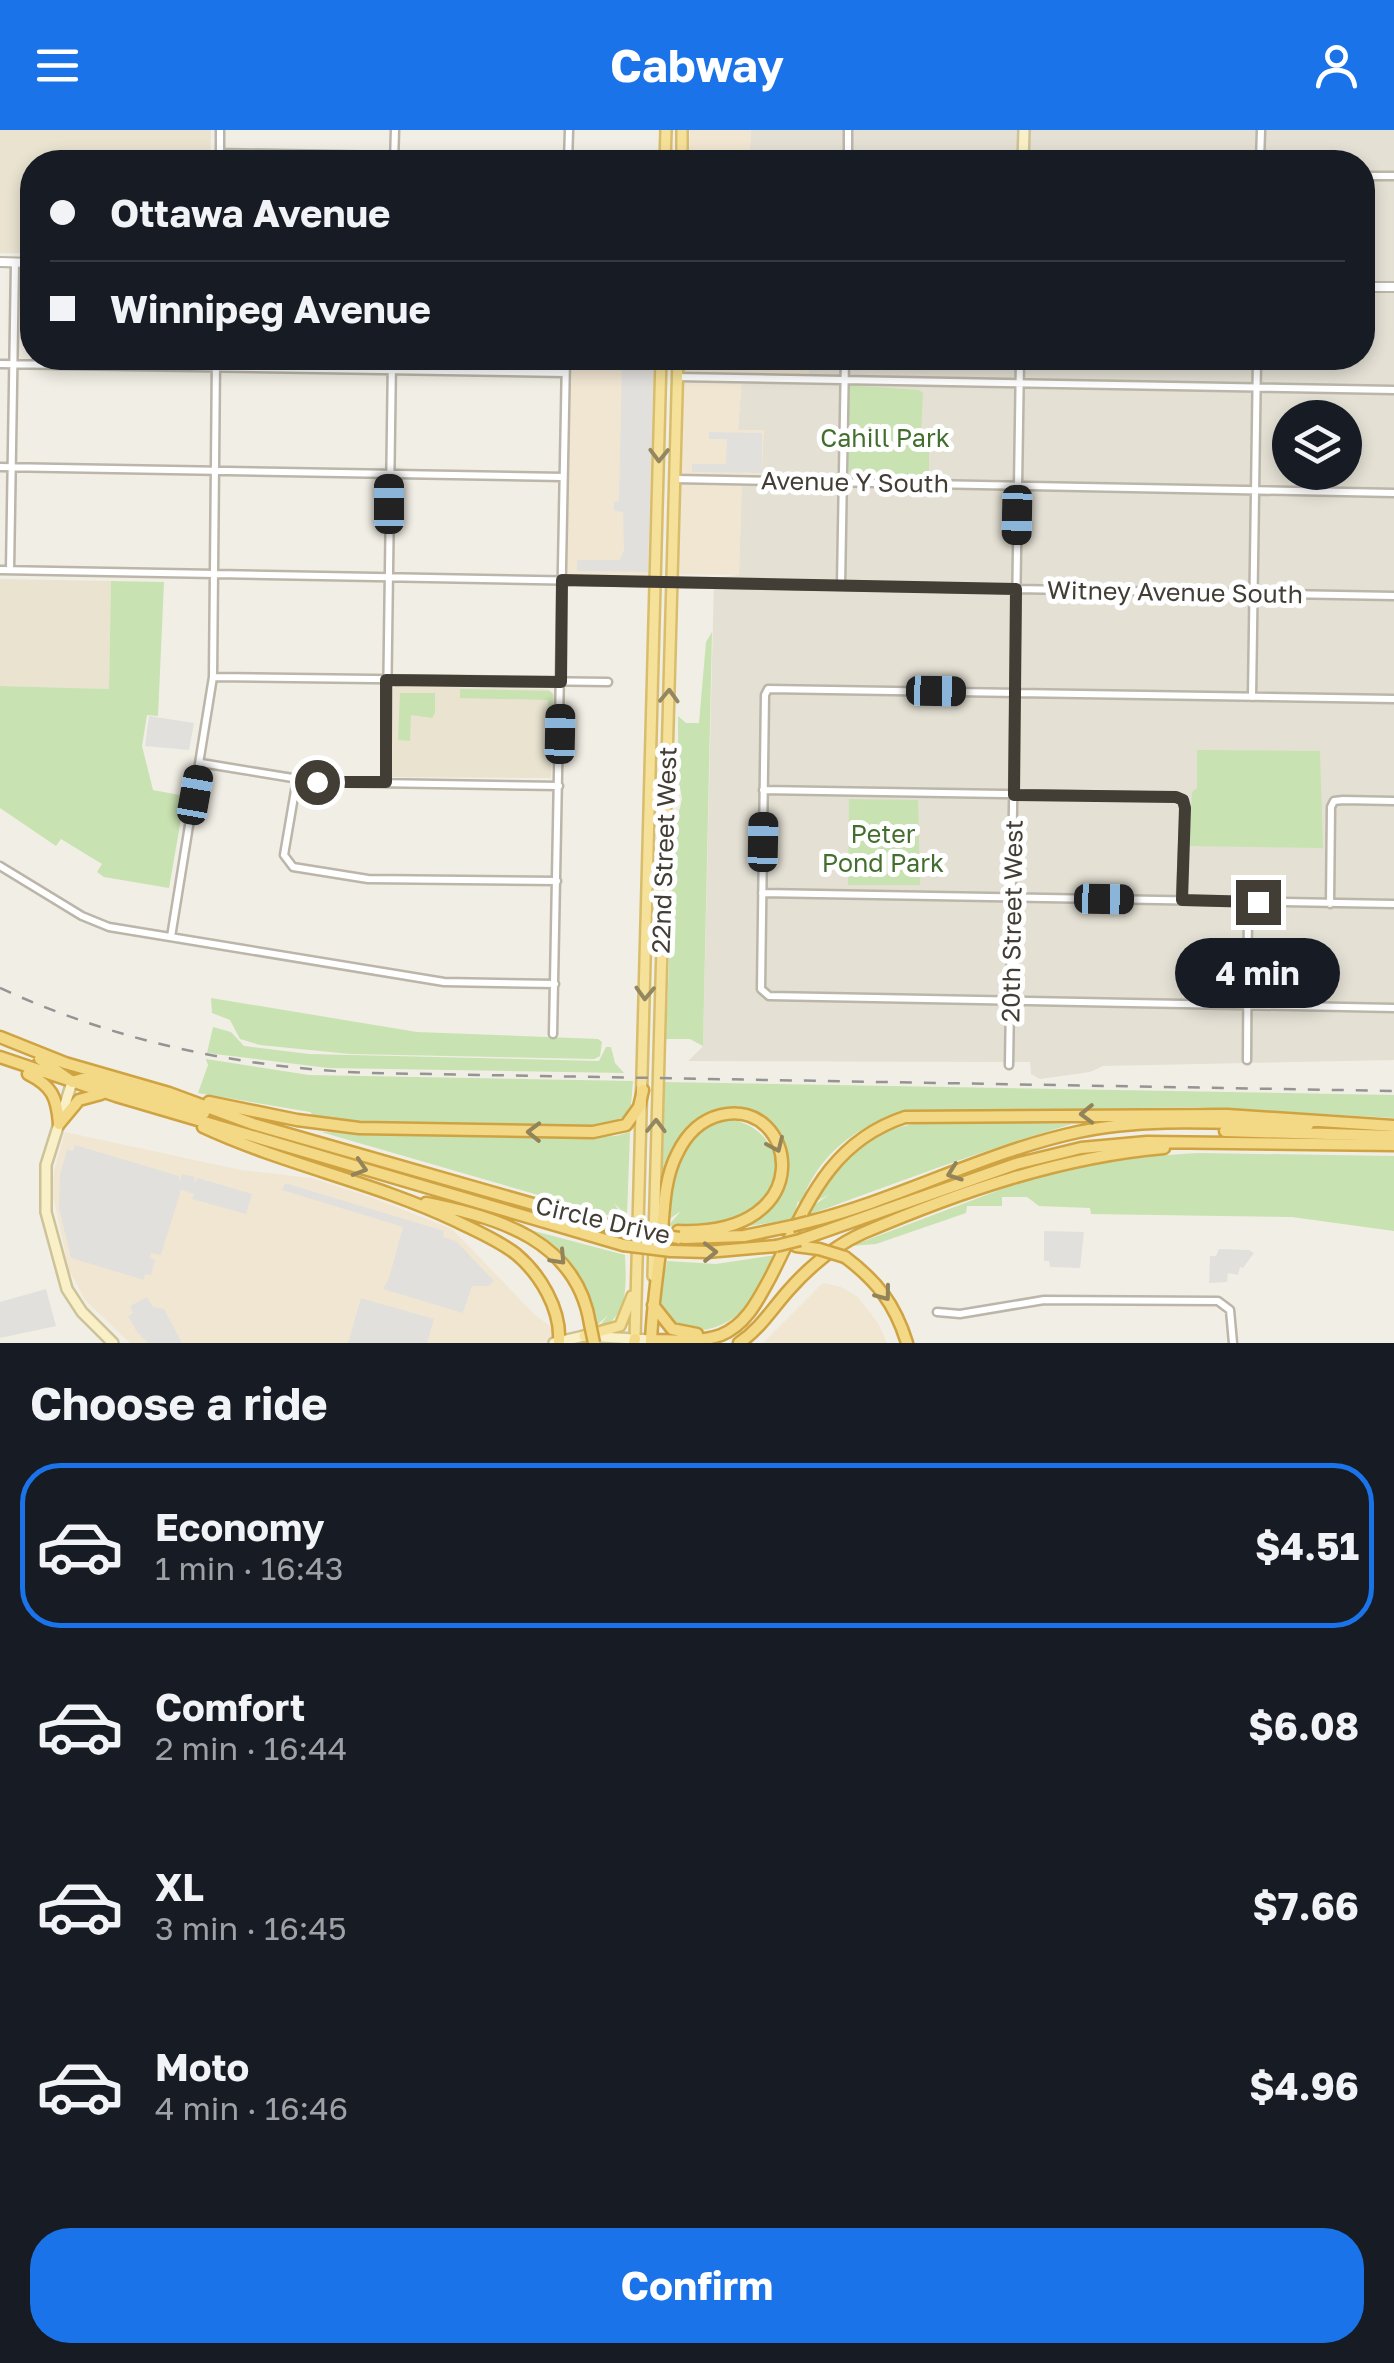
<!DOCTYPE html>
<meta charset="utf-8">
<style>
:root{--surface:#171b24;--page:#20242c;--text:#f1f3f6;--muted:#9ea1a6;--line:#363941;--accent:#1a73e8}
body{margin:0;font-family:"Golos Text",sans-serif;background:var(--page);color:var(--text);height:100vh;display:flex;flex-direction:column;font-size:38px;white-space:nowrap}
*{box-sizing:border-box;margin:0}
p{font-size:32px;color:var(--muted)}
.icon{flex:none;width:55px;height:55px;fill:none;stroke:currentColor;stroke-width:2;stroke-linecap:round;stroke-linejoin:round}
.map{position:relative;height:1213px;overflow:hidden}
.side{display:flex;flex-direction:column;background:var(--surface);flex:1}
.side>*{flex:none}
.guide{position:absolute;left:20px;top:20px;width:1355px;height:220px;border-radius:40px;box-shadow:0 5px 15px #0003;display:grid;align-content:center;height:220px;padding:0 30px;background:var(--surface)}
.buttons{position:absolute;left:1272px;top:270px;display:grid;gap:20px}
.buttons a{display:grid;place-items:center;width:90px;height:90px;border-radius:50%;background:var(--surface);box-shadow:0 5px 15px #0003;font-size:50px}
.end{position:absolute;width:45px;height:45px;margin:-22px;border:12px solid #433e35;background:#fff;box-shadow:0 0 0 5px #fff}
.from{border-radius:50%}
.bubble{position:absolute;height:70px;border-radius:35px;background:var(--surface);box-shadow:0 5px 15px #0003;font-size:32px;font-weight:700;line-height:70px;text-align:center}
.car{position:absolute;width:30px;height:60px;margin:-30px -15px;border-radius:12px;box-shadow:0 0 8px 2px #0007;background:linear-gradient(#222 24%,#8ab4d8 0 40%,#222 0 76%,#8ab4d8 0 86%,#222 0)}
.guide b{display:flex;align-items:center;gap:35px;height:95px;font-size:38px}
.guide b+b{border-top:2px solid var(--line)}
.guide i{width:25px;height:25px;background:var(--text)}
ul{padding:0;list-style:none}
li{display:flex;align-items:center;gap:30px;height:165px;margin:0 20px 15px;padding:0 10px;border:5px solid transparent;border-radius:40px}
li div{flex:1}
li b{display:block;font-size:38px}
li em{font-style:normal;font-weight:700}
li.active{border-color:var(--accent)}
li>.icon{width:90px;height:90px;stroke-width:1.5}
h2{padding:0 30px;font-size:45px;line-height:120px}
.primary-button{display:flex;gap:20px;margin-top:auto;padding:20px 30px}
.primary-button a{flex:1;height:115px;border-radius:40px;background:var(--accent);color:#fff;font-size:40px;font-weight:700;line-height:115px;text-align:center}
header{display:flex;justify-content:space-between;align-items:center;height:130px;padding:0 30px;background:var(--accent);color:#fff;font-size:45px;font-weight:700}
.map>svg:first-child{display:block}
</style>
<header><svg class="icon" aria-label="menu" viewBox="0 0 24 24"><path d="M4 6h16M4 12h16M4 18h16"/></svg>Cabway<svg class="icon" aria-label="person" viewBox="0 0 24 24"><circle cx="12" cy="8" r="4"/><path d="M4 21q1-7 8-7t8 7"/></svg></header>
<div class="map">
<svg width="1394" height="1213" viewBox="0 0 1394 1213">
<rect width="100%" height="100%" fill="#f1eee5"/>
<!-- residential -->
<path fill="#e4e0d4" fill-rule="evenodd" d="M751 0H1394V930L1103 936 1090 942 1040 949 1031 944 1030 932 688 931 703 916 714 448 739 445 742 345H762L738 300 742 245 809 244 810 228H1362V32H749ZM1290 288H1345V342H1290Z"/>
<!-- commercial -->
<path fill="#f1e6d2" d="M690 0H751L749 32H689Z
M564 228H661L657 451 562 450 558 399Z
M684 228H810L809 244 742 245 738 300H764L762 345 742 346 739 445 678 444Z
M65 1002 241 1040 312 1048 373 1068 452 1099 535 1185 557 1201 563 1213H130L85 1170 69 1140 53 1066 54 1041Z
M823 1153 841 1157 858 1167 878 1193 887 1213H763Z"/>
<!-- education -->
<path fill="#e9e3d0" d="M0 0H211L210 32H32V123H0Z
M0 449 111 451 109 559 0 556Z
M396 556 548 559 554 564 551 648 392 647 388 642 390 561Z"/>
<!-- green -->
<path fill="#c9e2b1" d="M849 255 919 260 923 263 921 304 929 307V347L855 345 849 341Z
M111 451 164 452 158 586 147 585 142 616 153 660 185 666 169 758 104 747 97 742 102 734 61 709 56 716 0 678V556L109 559Z
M712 502 703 916 690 909H666L674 703 682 669 678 647V586L686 593H699L706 512Z
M460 559 550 561 553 565 552 624H547L548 570 460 568Z
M400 563H435V583L432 588 411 585 410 611 398 610Z
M1197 620 1320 621 1323 718 1189 716 1192 662 1197 658Z
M849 669 918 670 920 755H848Z
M211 868 417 902 598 909 602 912 600 926 594 929 350 924 260 915 240 909 230 890 212 883Z
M213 897 231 902 244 916 309 924 599 931 606 917H611L615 933 624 943 328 938 207 923Z
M206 929 309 945 633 951 631 975 621 993 608 996 366 994 315 987 310 982 198 963 208 935Z
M663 952 1394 965V988L1196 977 903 982C855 997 817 1025 801 1074L798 1071 793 1089 744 1097C868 1024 698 901 664 1045L661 1036Z
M732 990C778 998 792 1051 753 1079 733 1095 693 1098 668 1096L681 1081 668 1090C674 1049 681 995 732 990Z
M931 991 1072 994C982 1020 896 1053 808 1085L813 1076 830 1064 815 1072C846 1020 870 999 931 991Z
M321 1002 592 1007 616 1006 630 1002 627 1086 614 1073 625 1090Z
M1198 1023 1394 1026V1101L1292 1087 1091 1084 1090 1078 1039 1076 1027 1067H1002V1076H967L966 1083 876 1114 851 1116 1039 1045 1123 1028Z
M534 1101 625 1125C626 1151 630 1189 598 1198L608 1185 595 1197C583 1146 574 1134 534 1101Z
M776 1125C765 1145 755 1168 738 1184 718 1203 668 1212 660 1176 658 1165 661 1149 662 1137H666L667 1131 716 1134Z"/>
<!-- parking -->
<path fill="#e2e0dd" d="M622 228H654L648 442 577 441V430H620L624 420 623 382 614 381V372L619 371Z
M709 302 762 303V343L692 342V334H726L727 309H709Z
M149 586 194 593 189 620 145 616Z
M75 1015 179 1046V1053L182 1044 195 1047 194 1053 198 1048 252 1064 246 1084 192 1069 194 1064 181 1060 161 1125 151 1123 150 1128 155 1130 151 1145 145 1144 144 1150 71 1128 59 1078 60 1045 67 1019 73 1021Z
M285 1053 444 1101 443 1107 456 1111 494 1151 489 1156H472L463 1183 383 1159 389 1148 403 1097 282 1060Z
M1044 1101 1084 1102 1080 1138 1050 1137 1049 1131H1044Z
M1219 1119 1249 1120 1254 1123 1243 1138 1240 1137 1238 1145 1228 1143 1227 1152 1209 1153 1210 1126H1216Z
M46 1159 56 1196 0 1208V1172Z
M147 1167 153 1177 164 1179 182 1213H148L137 1202 128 1186 133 1183 130 1176Z
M361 1168 434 1189 427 1213H348Z"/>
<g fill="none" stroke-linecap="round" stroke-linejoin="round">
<defs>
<path id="minor" d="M220 23 665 31
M220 32V0
M394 32 395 0
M568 32 569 0
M682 32H700
M848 32V0
M1260 32 1261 0
M1362 46H1394
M0 234 565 243
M677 247 1394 260
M0 337 563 347
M675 349 1394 363
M0 440 1394 466
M10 440 15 133
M841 455 845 228
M213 547 608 552
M1252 567 1257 228
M1394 569 768 559 765 565 761 859 769 866 1394 878
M201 633 317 652 559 656
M297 649 284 725 293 737 368 749 557 751
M386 652 392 228
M763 660 1176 667 1183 670 1185 678 1181 770
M0 736 82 786 109 797 444 852 555 854
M762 763 1394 774
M1330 774 1331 677 1334 671 1343 670 1394 671
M171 807 213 547 216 228
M553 904 566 228
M1247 930 1248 771
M1009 935 1020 228
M937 1182 960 1184 1044 1170 1218 1171 1230 1180 1233 1213"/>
<path id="tertiary" d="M0 132 32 133
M1362 157H1394"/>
<path id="secondary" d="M1023 32 1024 0
M72 952 46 1035V1082L67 1159 82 1182 113 1213
M554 1213 584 1206 651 1210"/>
<path id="primary" d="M665 32 666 0
M682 32V0
M653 1146 678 228
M584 1206 620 1196 632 1166
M635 1209 661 228"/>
<path id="trunk" d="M0 907 65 933 169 963 253 994 617 1098
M0 927 116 966 623 1115
M40 929 71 951
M28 944C52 956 57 967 59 994
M72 952 86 948 204 983
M209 972 297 990 359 998 593 1002 626 995 639 977 643 960
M59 994 79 970 101 964
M203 997C285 1035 374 1052 456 1091 476 1101 498 1110 516 1124 540 1144 561 1179 559 1211
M1225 1001 1394 1006
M426 1073C499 1087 577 1111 590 1194
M808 1092C900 1069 985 1022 1078 1002 1151 986 1233 994 1308 995
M684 1108 744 1106 792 1096
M800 1110 1016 1034 1081 1018 1147 1012 1394 1015
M796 1116 819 1119
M671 1121 707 1122 776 1116
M845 1127C877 1151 895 1174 907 1213
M653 1175 672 1199 697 1204
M651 1210C674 1210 699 1213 721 1205 746 1195 758 1170 770 1148 805 1080 826 1013 905 987L1227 985 1394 996
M634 1213 635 1209
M651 1213C652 1179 657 1147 661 1114 664 1085 663 1051 677 1024 686 1005 700 990 721 985 796 967 823 1107 678 1101
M739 1213C760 1199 772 1179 788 1161 809 1137 834 1116 863 1103 959 1062 1060 1027 1164 1018"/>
</defs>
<!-- minor casing -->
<use href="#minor" stroke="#bbb6a9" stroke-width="11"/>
<!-- tertiary casing -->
<use href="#tertiary" stroke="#bbb6a9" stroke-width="12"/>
<!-- secondary casing -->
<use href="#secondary" stroke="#cdc298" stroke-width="14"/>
<!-- primary casing -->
<use href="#primary" stroke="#d8be6c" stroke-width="14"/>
<!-- trunk casing -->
<use href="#trunk" stroke="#cfa341" stroke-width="15"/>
<!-- minor -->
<use href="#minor" stroke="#fff" stroke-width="6"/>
<!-- tertiary -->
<use href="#tertiary" stroke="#fff" stroke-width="8"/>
<!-- secondary -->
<use href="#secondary" stroke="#f9f0c7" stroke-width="9"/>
<!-- primary -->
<use href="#primary" stroke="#f5e19a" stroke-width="9"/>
<!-- trunk -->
<use href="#trunk" stroke="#f3d885" stroke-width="10"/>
<!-- rail -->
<path stroke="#949494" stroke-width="2.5" stroke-dasharray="12 12" stroke-linecap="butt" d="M0 858C118 912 241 938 371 943L1394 961"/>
<defs>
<path id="trunk-bridge" d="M792 1096 808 1092
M617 1098 679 1108
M623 1115 671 1121
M776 1116 800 1110
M819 1119 845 1127
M590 1194 594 1213"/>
</defs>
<!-- trunk-bridge casing -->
<use href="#trunk-bridge" stroke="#cfa341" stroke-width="15" stroke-linecap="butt"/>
<!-- trunk-bridge -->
<use href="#trunk-bridge" stroke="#f3d885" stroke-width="10"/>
</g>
<!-- one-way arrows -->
<defs><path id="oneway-chevron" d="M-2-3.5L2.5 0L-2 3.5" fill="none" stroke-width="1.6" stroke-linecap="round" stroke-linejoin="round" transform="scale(2.5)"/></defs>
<g stroke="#938762">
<use href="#oneway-chevron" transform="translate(659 325) rotate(91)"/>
<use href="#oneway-chevron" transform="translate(669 566) rotate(-88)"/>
<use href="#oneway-chevron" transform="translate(645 863) rotate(92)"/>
<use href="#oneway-chevron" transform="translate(656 996) rotate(-89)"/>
</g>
<g stroke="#928359">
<use href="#oneway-chevron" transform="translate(1087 984) rotate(179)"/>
<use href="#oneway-chevron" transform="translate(534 1002) rotate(-179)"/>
<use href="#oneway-chevron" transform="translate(776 1015) rotate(66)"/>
<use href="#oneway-chevron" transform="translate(360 1038) rotate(17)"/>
<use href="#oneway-chevron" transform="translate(954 1043) rotate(160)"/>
<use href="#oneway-chevron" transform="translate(710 1122) rotate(-1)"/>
<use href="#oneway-chevron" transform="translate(559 1128) rotate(47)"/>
<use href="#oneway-chevron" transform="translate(884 1164) rotate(53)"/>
</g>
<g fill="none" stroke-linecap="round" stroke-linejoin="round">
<!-- route -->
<path stroke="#433e35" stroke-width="12" d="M317 652H386V550L561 552 562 450 1016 459 1014 665 1176 667 1183 670 1185 678 1182 770 1258 772"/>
</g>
<g text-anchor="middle" stroke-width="10" stroke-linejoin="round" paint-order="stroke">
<!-- park labels -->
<g font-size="25" fill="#436f2e" stroke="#fff">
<text x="885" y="317">Cahill Park</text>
<text x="883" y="713">Peter<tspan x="883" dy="29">Pond Park</tspan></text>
</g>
<!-- street labels -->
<g font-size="25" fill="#433e35" stroke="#fff">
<text transform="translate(855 352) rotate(1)" y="9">Avenue Y South</text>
<text transform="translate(1175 462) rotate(1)" y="9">Witney Avenue South</text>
<text transform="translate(664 720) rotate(-88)" y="9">22nd Street West</text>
<text transform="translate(1012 791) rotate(-89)" y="9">20th Street West</text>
<text transform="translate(603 1090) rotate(13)" y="9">Circle Drive</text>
</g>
</g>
</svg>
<div class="buttons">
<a><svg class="icon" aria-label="layers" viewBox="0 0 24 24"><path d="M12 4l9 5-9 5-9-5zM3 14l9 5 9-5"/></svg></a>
</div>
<i class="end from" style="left:317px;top:652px"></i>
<i class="end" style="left:1258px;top:772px"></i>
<div class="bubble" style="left:1175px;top:808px;width:165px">4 min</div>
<i class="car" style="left:389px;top:374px;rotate:0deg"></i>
<i class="car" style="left:1017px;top:385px;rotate:181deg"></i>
<i class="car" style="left:936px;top:561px;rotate:91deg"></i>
<i class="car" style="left:560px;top:604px;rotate:1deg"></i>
<i class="car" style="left:195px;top:665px;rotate:10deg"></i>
<i class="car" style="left:763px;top:712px;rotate:1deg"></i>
<i class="car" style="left:1104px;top:769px;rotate:91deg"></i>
<div class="guide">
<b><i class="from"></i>Ottawa Avenue</b>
<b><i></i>Winnipeg Avenue</b>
</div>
</div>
<section class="side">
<h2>Choose a ride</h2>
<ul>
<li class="active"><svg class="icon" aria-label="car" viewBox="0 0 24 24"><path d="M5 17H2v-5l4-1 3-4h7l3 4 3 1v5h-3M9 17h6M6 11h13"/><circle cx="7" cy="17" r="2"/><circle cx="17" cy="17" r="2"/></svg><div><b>Economy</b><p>1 min · 16:43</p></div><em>$4.51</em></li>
<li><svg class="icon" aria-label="car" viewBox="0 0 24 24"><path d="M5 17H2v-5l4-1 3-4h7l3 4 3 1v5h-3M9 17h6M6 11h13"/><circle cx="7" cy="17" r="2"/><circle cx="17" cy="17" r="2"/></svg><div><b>Comfort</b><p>2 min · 16:44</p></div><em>$6.08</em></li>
<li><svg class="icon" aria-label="car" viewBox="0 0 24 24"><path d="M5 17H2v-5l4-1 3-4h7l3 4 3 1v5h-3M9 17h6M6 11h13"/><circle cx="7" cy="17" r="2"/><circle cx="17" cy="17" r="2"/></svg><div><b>XL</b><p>3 min · 16:45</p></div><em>$7.66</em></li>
<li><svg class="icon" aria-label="car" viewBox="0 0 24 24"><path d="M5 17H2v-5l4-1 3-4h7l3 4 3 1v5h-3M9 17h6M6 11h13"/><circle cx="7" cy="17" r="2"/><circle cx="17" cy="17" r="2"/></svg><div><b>Moto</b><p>4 min · 16:46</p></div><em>$4.96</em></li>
</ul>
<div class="primary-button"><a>Confirm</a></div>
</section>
